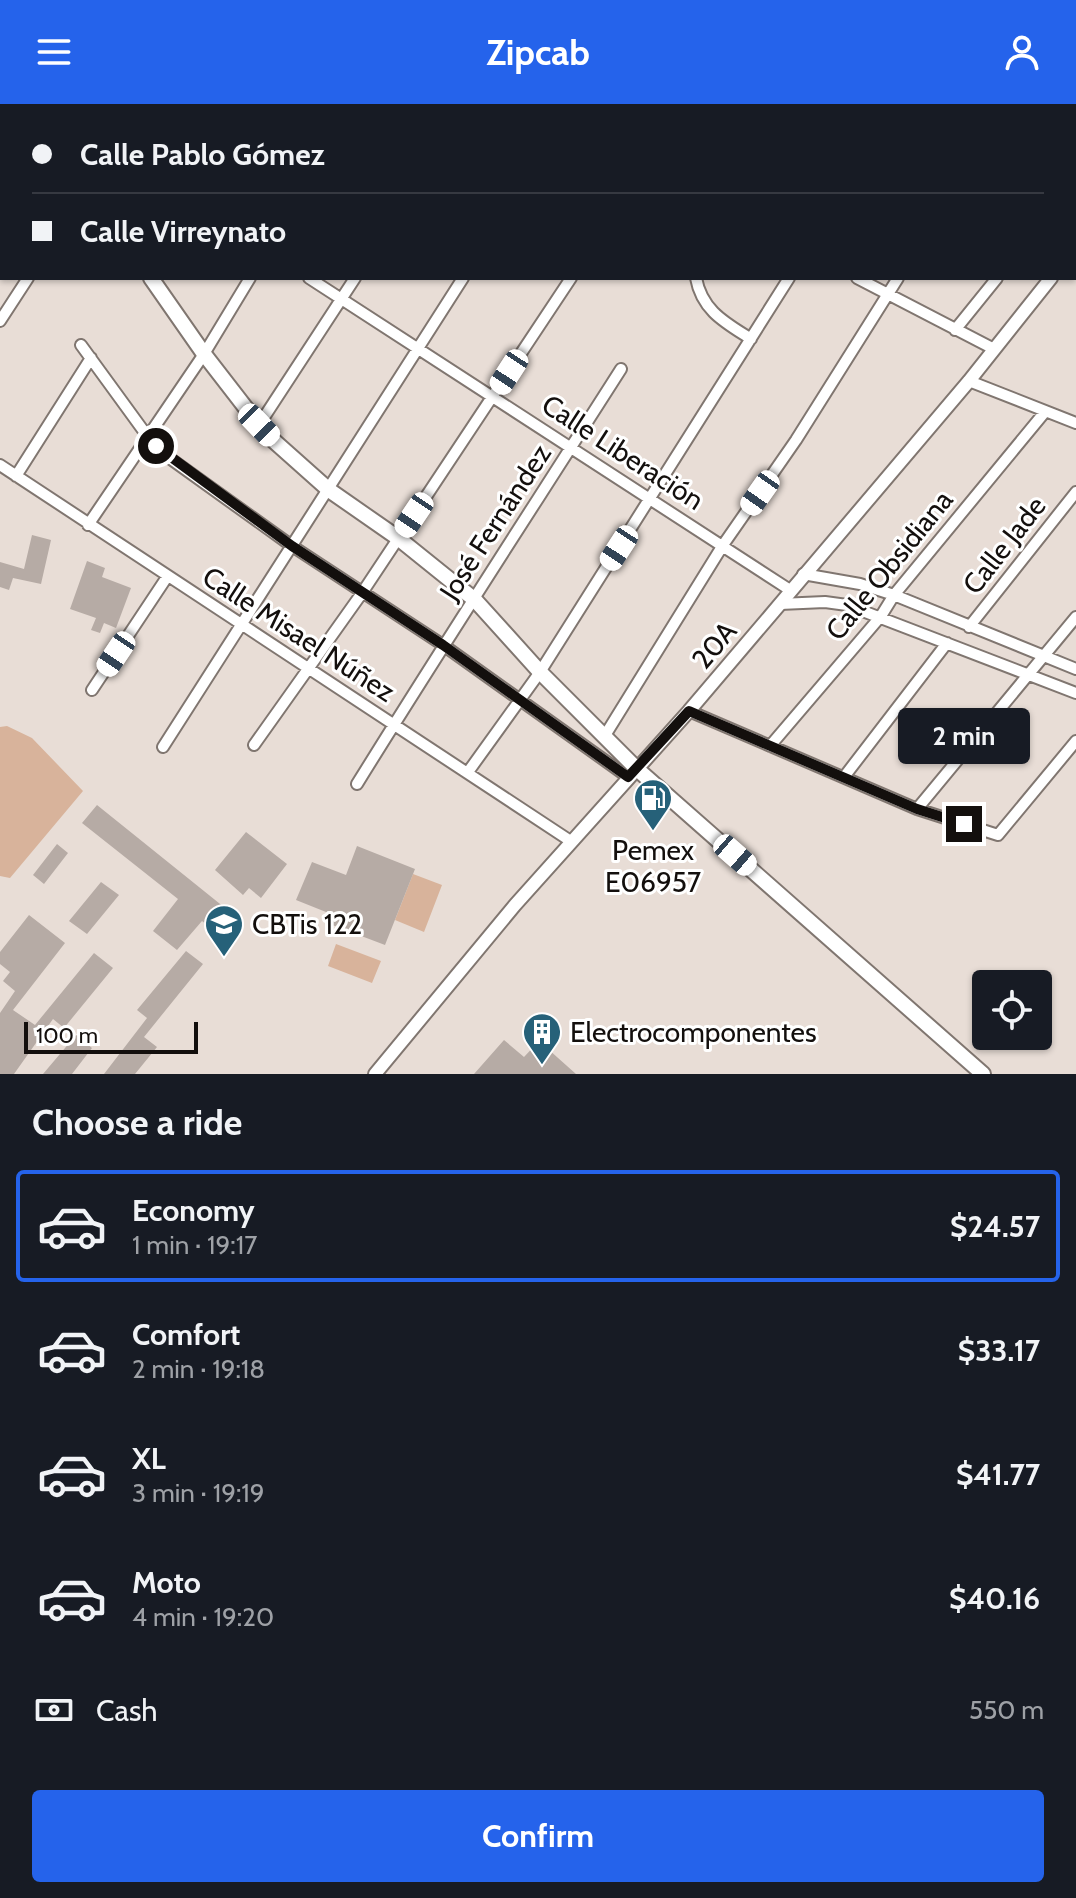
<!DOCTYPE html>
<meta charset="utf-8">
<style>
:root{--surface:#171b24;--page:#242831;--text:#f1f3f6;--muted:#9ea1a6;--line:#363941;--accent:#2563eb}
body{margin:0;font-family:Cabin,sans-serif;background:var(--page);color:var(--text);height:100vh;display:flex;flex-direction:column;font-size:30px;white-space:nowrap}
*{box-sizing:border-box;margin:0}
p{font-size:26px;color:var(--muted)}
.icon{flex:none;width:44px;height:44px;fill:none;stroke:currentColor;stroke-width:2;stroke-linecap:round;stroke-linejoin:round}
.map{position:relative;height:970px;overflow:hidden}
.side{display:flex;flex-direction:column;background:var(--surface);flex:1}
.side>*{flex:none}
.banner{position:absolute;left:0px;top:0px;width:1076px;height:176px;box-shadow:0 2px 6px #0004;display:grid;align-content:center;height:176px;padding:0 32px;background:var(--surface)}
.fabs{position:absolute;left:972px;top:866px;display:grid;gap:16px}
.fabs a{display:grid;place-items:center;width:80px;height:80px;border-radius:8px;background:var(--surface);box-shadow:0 2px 6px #0004;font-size:40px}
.scale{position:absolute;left:24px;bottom:20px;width:174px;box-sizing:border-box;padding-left:8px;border:4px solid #130f0d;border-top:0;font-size:22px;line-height:28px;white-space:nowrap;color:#130f0d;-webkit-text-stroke:6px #fff;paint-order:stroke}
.end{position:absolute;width:36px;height:36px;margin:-18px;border:10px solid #130f0d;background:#fff;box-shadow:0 0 0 4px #fff}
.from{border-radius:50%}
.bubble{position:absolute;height:56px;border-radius:8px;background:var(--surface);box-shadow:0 2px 6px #0004;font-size:26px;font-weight:800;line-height:56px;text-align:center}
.car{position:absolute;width:24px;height:48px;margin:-24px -12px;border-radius:10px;box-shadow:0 0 6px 2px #0007;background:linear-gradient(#fff 24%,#345 0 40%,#fff 0 76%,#345 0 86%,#fff 0)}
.banner b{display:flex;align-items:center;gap:28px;height:76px;font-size:30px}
.banner b+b{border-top:2px solid var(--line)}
.banner i{width:20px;height:20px;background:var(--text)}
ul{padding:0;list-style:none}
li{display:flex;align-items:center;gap:24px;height:112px;margin:0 16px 12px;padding:0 16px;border:4px solid transparent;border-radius:8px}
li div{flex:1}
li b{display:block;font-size:30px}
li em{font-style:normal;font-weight:800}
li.current{border-color:var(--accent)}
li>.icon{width:72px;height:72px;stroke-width:1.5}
h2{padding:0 32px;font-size:36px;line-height:96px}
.pay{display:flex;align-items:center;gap:20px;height:88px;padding:0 32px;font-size:30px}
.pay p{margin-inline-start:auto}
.action{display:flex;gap:16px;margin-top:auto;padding:16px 32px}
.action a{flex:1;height:92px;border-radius:8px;background:var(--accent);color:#fff;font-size:32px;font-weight:800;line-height:92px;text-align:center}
header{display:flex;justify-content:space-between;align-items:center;height:104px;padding:0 32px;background:var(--accent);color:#fff;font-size:36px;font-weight:800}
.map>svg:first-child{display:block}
</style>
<header><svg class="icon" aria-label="menu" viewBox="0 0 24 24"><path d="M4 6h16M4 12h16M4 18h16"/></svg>Zipcab<svg class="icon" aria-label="person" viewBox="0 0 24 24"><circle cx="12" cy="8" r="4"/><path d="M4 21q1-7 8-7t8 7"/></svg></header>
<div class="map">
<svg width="1076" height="970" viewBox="0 0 1076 970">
<rect width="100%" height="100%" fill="#e8ddd6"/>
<!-- green -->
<path fill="#d8b39b" d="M7 622 32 634 83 687 10 774 0 772V623Z
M413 770 442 781 424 828 395 816Z
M336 840 381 857 372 879 328 862Z"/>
<!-- building -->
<path fill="#b6aba5" d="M32 431 51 436 41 480 13 474 9 486 0 483V458L24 465Z
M87 457 105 464 102 473 131 484 116 524 104 519 100 529 91 526 96 514 70 505Z
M97 701 240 816 224 835 202 817 177 846 153 827 178 795 82 719Z
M246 728 287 760 261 794 249 784 243 791 215 766Z
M57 740 68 749 44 780 33 771Z
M357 742 415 765 385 841 327 819 331 810 296 796 312 758 346 771Z
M101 778 119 791 87 830 69 817Z
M29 811 65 839 13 906 35 921 94 849 113 864 64 924 53 915 14 970H0V909L15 887 3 877 10 868 0 860V848Z
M186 847 203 860 144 933 157 943 135 970H104L147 914 137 906Z
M76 931 92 944 72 970H43Z
M504 936 524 953 539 937 576 970H474Z"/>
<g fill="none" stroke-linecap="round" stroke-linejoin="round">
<defs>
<path id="minor" d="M165 0 168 2
M484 0 487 2
M637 0 640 2
M974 0 977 2
M0 2 2 0
M77 2V0
M146 2 148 0
M250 2 252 0
M359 2 360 0
M678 2V0
M747 2V0
M894 2 895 0
M1074 81 1076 79
M0 116 2 118
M309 174 790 486
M696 174C702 207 726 219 751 235
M857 174 994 245
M0 217 28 174
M955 226 997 174
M81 241 148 333 168 353 292 442 443 541 628 673
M969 277 1076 319
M259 321 355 174
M0 361 572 738
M16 372 91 254
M88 421 204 250 250 174
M803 470 860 480 894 491 1076 565
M780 500 825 498 847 501 1076 589
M969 523 1076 388
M92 586 167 473
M689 607 917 705 998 731 1076 637
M604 633 723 441 796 336 898 174
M254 641 362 489 571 174
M770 642 881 512 894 491 1044 309
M163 643 463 174
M468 668 540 568 789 174
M844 673 947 539
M357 680C443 541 533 403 621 265
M917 705 1076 513"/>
<path id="tertiary" d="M1074 145 1076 142
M375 970 515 801 689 607 780 500 969 277 1051 174"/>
<path id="secondary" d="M0 35 2 36
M151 174 204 250 259 321 274 337 329 386 398 434 475 496 540 568 637 665 983 970"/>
</defs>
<!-- minor casing -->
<use href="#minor" stroke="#807670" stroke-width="14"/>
<!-- tertiary casing -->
<use href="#tertiary" stroke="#807670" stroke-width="16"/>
<!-- secondary casing -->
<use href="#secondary" stroke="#807670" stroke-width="18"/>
<!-- minor -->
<use href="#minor" stroke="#fff" stroke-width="10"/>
<!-- tertiary -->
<use href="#tertiary" stroke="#fff" stroke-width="12"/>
<!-- secondary -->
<use href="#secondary" stroke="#fff" stroke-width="14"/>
</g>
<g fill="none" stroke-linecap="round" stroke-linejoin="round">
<!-- route -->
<path stroke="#130f0d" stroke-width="10" d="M156 342 292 442 443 541 628 673 689 607 917 705 964 720"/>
</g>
<!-- icons -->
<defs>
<symbol id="fuel-pin" viewBox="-11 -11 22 30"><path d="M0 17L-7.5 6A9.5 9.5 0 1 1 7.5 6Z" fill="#266179" stroke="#fff"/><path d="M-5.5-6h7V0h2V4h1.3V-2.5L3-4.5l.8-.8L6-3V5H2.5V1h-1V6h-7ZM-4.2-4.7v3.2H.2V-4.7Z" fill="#fff"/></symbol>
<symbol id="school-pin" viewBox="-11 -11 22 30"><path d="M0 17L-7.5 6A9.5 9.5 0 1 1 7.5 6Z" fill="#266179" stroke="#fff"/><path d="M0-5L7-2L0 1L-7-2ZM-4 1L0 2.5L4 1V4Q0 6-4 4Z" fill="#fff"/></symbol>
<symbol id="building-pin" viewBox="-11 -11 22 30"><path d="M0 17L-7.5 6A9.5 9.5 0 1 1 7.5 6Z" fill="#266179" stroke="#fff"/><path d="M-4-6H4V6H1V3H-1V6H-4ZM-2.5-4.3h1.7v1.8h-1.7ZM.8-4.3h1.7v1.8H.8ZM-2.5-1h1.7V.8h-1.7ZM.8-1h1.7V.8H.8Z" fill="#fff"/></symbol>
</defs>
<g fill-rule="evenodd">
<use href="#fuel-pin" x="631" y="672" width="44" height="60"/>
<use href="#school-pin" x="202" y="798" width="44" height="60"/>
<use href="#building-pin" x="520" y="906" width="44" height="60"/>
</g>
<g text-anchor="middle" stroke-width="6" stroke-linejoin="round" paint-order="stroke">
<!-- street labels -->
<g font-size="28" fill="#130f0d" stroke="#fff">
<text transform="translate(623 348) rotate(33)" y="10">Calle Liberación</text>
<text transform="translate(495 418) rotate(-57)" y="10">José Fernández</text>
<text transform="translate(1004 441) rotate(-52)" y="10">Calle Jade</text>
<text transform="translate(889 461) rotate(-51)" y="10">Calle Obsidiana</text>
<text transform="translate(299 530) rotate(33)" y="10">Calle Misael Núñez</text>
<text transform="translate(714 541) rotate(-50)" y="10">20A</text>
</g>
<!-- poi labels -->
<g font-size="28" fill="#130f0d" stroke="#fff" text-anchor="start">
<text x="653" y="756" text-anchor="middle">Pemex<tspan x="653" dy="32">E06957</tspan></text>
<text x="252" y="830">CBTis 122</text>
<text x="570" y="938">Electrocomponentes</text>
</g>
</g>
</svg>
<div class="fabs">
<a><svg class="icon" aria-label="locate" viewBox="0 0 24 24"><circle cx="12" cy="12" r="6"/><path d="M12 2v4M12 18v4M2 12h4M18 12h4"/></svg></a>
</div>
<div class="scale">100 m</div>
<i class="end from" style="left:156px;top:342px"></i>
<i class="end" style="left:964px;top:720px"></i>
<div class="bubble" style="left:898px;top:604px;width:132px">2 min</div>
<i class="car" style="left:509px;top:268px;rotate:213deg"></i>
<i class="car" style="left:259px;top:321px;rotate:136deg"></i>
<i class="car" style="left:760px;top:389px;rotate:215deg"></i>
<i class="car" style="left:414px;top:411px;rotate:214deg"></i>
<i class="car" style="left:619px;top:444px;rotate:213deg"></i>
<i class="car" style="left:116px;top:550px;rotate:214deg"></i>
<i class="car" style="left:735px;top:751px;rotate:131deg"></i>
<div class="banner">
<b><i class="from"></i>Calle Pablo Gómez</b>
<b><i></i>Calle Virreynato</b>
</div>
</div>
<section class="side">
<h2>Choose a ride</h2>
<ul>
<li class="current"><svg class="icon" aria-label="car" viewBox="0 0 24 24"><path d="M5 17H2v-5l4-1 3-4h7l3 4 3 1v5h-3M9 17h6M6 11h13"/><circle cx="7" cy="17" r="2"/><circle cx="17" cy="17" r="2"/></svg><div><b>Economy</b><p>1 min · 19:17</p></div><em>$24.57</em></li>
<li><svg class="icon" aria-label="car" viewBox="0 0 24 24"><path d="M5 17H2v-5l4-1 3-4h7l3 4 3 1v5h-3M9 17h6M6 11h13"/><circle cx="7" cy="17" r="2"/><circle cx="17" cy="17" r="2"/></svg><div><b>Comfort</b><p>2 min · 19:18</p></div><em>$33.17</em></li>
<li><svg class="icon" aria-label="car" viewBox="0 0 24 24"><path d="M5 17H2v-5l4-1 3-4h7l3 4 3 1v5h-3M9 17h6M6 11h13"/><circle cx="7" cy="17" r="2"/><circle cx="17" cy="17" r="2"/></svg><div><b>XL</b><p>3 min · 19:19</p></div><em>$41.77</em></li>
<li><svg class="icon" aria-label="car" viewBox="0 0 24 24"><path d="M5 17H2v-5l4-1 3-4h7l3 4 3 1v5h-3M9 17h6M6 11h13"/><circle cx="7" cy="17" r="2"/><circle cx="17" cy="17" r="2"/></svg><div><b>Moto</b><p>4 min · 19:20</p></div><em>$40.16</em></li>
</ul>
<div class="pay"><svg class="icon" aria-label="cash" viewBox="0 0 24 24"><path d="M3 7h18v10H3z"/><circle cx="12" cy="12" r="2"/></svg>Cash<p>550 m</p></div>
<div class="action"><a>Confirm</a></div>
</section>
